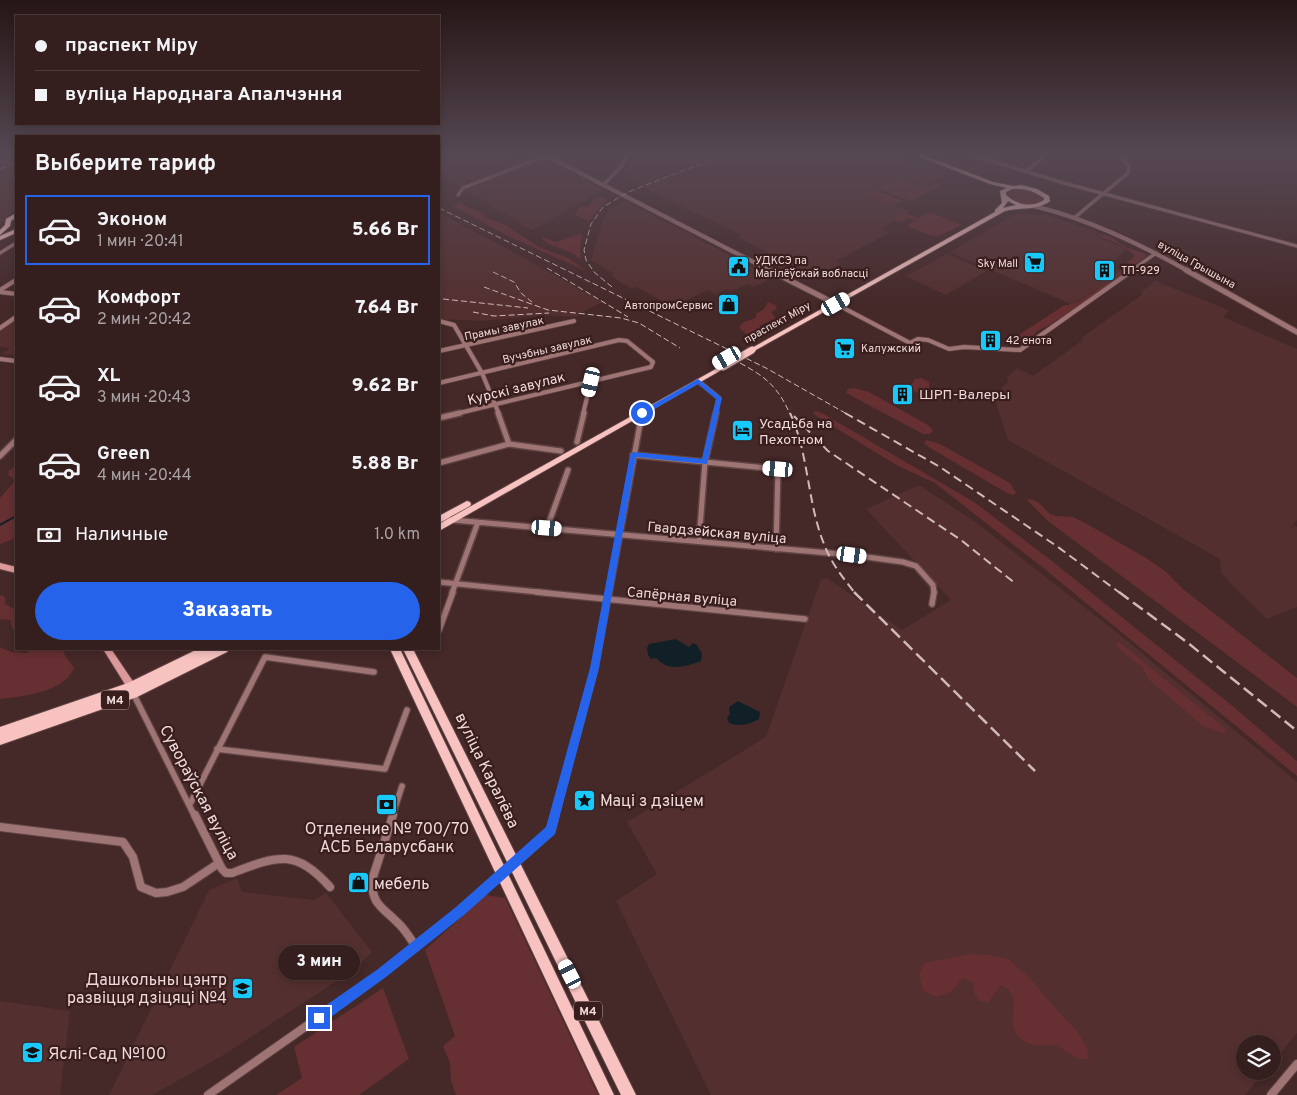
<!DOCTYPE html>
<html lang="ru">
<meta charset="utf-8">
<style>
:root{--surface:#341e1e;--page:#3c2727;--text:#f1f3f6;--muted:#a9a2a4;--line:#4e3c3c;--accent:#2563eb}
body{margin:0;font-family:Overpass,sans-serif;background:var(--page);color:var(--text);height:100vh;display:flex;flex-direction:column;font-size:19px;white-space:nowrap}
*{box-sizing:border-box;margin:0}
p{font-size:16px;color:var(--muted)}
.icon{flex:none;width:28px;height:28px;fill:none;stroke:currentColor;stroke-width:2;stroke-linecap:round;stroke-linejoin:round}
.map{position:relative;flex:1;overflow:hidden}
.side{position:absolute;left:15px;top:135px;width:425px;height:515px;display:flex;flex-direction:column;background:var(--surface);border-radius:0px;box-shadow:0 2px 8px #0003,0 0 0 1px var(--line)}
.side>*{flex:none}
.top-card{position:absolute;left:15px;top:15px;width:425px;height:110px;border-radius:0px;box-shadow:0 2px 8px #0003,0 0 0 1px var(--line);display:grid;align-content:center;height:110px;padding:0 20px;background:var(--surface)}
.fabs{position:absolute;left:1236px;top:1035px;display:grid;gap:10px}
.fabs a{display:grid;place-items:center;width:45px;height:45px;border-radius:50%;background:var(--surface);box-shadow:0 2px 8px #0003,0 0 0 1px var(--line);font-size:25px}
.end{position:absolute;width:22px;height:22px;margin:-11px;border:6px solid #2563eb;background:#fff;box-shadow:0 0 0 2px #fff}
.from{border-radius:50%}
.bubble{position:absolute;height:35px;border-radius:18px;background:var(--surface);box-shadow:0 2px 8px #0003,0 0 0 1px var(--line);font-size:16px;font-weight:800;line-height:35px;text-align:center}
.car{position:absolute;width:15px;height:30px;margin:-15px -8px;border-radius:6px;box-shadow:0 0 4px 1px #0007;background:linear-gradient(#fff 24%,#345 0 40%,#fff 0 76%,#345 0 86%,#fff 0)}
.top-card b{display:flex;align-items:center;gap:18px;height:48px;font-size:19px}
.top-card b+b{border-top:1px solid var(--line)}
.top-card i{width:12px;height:12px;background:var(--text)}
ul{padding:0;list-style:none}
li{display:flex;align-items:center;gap:15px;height:70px;margin:0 10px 8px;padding:0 10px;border:2px solid transparent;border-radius:0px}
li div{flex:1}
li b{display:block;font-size:19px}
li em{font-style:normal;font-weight:800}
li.on{border-color:var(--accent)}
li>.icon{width:45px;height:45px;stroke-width:1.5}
h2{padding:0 20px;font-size:22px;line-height:60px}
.pay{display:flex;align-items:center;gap:12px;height:55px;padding:0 20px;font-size:19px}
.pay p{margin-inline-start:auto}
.primary-button{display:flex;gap:10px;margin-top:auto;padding:10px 20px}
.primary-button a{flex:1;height:58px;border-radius:30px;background:var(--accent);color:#fff;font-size:20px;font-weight:800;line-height:58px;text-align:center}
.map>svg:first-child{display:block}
</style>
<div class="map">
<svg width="1297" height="1095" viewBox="0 0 1297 1095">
<rect width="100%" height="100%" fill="#452828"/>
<!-- built -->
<path fill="#542f2f" d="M16 155V180L6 184H16V207L0 224V160Z
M439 155H521L513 159 523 164 461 187 439 172Z
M634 155H889L946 176 922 190 897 179 868 194 910 212 880 229 889 233 836 261 841 264 824 272 814 269 808 272 787 262 790 260 781 256 777 257 739 238 741 235 633 183 628 178Z
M542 158 604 190 532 230 464 190Z
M626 201 695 237 771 278 754 287 749 284 731 291 727 289 715 294 708 290 672 307 637 287 632 289 611 276 614 274 591 260 603 220 610 209Z
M439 213 502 246 603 302 582 312 577 317 544 315 483 321 439 319Z
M1016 214 1047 215 1097 232 1096 235 1100 238 1122 247 1126 250 1107 265 1122 273 1073 305 950 252Z
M947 254 986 271 946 295 906 276Z
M1155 281 1229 310 1223 317 1297 349V520L1291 528 1294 526 1297 527V607L1267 619 1229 582 1221 572 1220 559 1008 440 994 397 1008 381 1007 377 1017 368 1033 376 1083 340 1081 338 1143 294 1141 292Z
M16 319V355L2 354 10 348 0 347V329Z
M919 485 974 521 1120 635 1297 782V1033L1273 1062 1272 1044H1245V1071H1265L1245 1095H711L616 901 657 874 627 822 766 737 821 579 827 578 902 630 951 600 866 509Z
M237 878 242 892 314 900 326 893 372 952 355 969 222 1056 152 1095H109L209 890Z
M0 1001 70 1011 60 1095H0Z"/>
<!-- green -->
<path fill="#662f31" d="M899 178 927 188 938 182 943 184 911 201 878 189Z
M1014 189 1032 190 1042 196 1043 201C1031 206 1016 207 1007 195L1008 192Z
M875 190 901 200 902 201 891 206 866 195Z
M601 196 607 200C602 207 594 213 589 221L575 215 578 208 588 206 597 197Z
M458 202 462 203 465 206 477 210 487 218 504 224 539 247 570 259 586 271 508 236 453 206Z
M930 212 961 225C934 240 935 238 907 226L915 220 908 218 900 222 893 220 905 213 918 218Z
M580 234 582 237 580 248 581 258H578C568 247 550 249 541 237L556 242Z
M1098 234C1113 235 1117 243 1128 248 1135 251 1141 250 1147 256L1134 265H1129L1127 263 1135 256C1125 246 1113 241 1100 237Z
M1120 271H1123V274L1082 304 1048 326 1037 331 1033 336 1025 338 1023 346 1015 343 1017 336 1063 306 1077 303 1110 281Z
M768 302 777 306 776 309 771 312 776 318C769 323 758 322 757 334 749 338 744 333 739 327L744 322 756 318V314L764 309Z
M921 378 929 382V394L921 395 909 388 915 379Z
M854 388 869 392 928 425 933 430 931 434H923L846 393 848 389Z
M815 411 822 413 974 502 1052 561 1235 708 1297 761V776L1042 567 935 483 898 466 821 419 813 413Z
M926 440 938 443 1010 483 1016 493 1013 495 1007 493 930 448 924 443Z
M14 467H16V538L0 544V498L14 482 13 478 8 475 9 471Z
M1029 499 1038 502 1050 514 1056 516 1073 517 1087 524 1146 558 1165 571 1183 589 1297 678V707L1048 521 1027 500Z
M2 595 5 598V604L16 610V631L13 630 10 620 0 619V596Z
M1119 642 1221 725 1226 730 1225 734 1203 726 1148 679 1143 668 1117 647V643Z
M0 647 11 652 26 653 33 649H63L65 656 74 668C63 693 24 696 0 699Z
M486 895 505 898 598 1095H456L451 1081 450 1063 443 1046 455 1036 425 950Z
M971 954 990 955 1008 959 1030 978 1054 1007 1077 1031 1087 1048 1089 1059H1078L1056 1045C1034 1047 1011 1045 1013 1015 1013 1007 1015 999 1010 992 1009 989 1004 987 1001 985L988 1003 978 1000 973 990 975 983 963 978 951 992 936 997 923 991 919 974 924 963Z
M383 988 409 1059 359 1095H276L302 1078 294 1047Z"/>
<!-- water -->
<path fill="#102026" d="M676 639 689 647 693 643 697 645 702 654 701 661C684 667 669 672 656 658L651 659 648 655 647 648 649 644Z
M738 701 760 712 759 719C751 724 738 727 729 723L727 718 730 714 729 707Z"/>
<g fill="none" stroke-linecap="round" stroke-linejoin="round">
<!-- stream -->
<path stroke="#102026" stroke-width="2" d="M0 525 16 516"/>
<defs>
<path id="minor-far4" d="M972 155 1064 183 1297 246
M1025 172 1046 155
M603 185 621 167 627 155
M458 195 463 188 545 156
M1074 218 1128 173 1129 166 1120 155
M0 253 16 243
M1131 271 1156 253"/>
<path id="minor-far3" d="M0 290 16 280
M0 292 16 294
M836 304 910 343 918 339 928 340 949 349 964 347 1020 350 1133 270
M439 321 454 325 482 373 499 414
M0 328 16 317
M439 351 574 321
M0 359 16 361
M698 381 719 398 715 414
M439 383 619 340 627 341 653 362 651 367 455 414
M583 414 591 381"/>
<path id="minor-far2" d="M498 413 509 444
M439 418 460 413
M577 442 584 413
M633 455 778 469 776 549
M0 456 16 440
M439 463 509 444 561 451
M441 519 852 555 903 562 916 566 933 585 934 593
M547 528 568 470
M699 541 705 462 716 413
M439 582 548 593
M452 593 478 522
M609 593 640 424"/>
<path id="minor-far1" d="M536 592 805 619
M932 604 934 592
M439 630 453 592
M133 693 195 817
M217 749 385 769 407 710
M190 804 265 657 374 672
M392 817 402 786
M555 817 595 668 609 592"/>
<path id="minor" d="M195 815 222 869 226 873H232C277 856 295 848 330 887
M393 815 372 880C372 905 381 906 397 922 405 929 410 938 416 947
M0 827 123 842 133 857 141 887 156 893 167 892 183 887 219 863
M208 1095 382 973 460 911 551 831 555 815
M1271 1095 1297 1064"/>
<path id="tertiary-far1" d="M545 155 771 271
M1033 206C1087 218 1140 244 1188 271"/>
<path id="tertiary" d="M769 270 836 304
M1186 270 1297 332"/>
<path id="secondary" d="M0 563 16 567V573L0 569Z
M103 649H111L134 683 135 686 134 689 131 690 128 689Z"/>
<path id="primary" d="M915 155H923L993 182 1013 186 1021 185 1037 189 1049 196 1050 201C1037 211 1020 207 1005 211L754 351H750V349L995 212V210L1002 203 1000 191 1007 188 990 184ZM1012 189C1025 188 1033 191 1044 198V200C1032 208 1017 205 1006 195V192ZM1008 201 1016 205 1003 208Z
M16 213V217L11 221 10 226 0 235V230L5 225 6 219Z
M16 229V233L0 240V236Z
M723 365 725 366V368L439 531V524Z
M467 501 470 502 471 504 470 506 439 523V516Z
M198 649H212L211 651 215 649H229L227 652 137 697 0 745V727L128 683Z
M390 649H400L614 1095H600Z
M403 649H413L636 1095H621Z"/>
</defs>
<!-- minor-far4 casing -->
<use href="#minor-far4" stroke="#604444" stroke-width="4.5"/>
<!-- minor-far3 casing -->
<use href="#minor-far3" stroke="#604444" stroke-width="5.5"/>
<!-- minor-far2 casing -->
<use href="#minor-far2" stroke="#604444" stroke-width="8"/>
<!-- minor-far1 casing -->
<use href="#minor-far1" stroke="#604444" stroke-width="8"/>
<!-- minor casing -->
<use href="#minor" stroke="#604444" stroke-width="10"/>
<!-- tertiary-far1 casing -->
<use href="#tertiary-far1" stroke="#604444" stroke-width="5"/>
<!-- tertiary casing -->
<use href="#tertiary" stroke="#604444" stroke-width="7"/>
<!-- secondary casing -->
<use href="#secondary" stroke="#604444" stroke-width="2"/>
<!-- primary casing -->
<use href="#primary" stroke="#604444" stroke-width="2"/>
<!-- minor-far4 -->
<use href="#minor-far4" stroke="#9f7474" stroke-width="3"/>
<!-- minor-far3 -->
<use href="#minor-far3" stroke="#9f7474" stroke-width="4"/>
<!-- minor-far2 -->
<use href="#minor-far2" stroke="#9f7474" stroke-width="5"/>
<!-- minor-far1 -->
<use href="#minor-far1" stroke="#9f7474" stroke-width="5.5"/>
<!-- minor -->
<use href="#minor" stroke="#9f7474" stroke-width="8"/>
<!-- tertiary-far1 -->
<use href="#tertiary-far1" stroke="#9f7474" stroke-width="4"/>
<!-- tertiary -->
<use href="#tertiary" stroke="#9f7474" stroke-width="5"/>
<!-- secondary -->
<use href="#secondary" fill="#d99" fill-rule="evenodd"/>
<!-- primary -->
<use href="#primary" fill="#f7c2c0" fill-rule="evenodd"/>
<!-- rail-far2 -->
<path stroke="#cfb9b9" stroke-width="1" stroke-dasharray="6 3" stroke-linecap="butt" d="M0 169 16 163
M439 208 766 368 847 414
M547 268 628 317
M493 272 514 282 521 293 532 302
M484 287 548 310 621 318 639 323 680 348
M612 287 594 272 586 260 584 250 591 224 603 207 628 192 724 155
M443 299 528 308
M473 312 494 316 549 313
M740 363C766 377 778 387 790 414"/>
<!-- rail-far1 -->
<path stroke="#cfb9b9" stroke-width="2" stroke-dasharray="9 5" stroke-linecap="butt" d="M790 413C809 454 807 502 824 544 831 563 843 578 855 593
M845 413 940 467 1058 547 1120 593
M794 416 828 451 961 540 1016 584"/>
<!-- rail -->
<path stroke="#cfb9b9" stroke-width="2.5" stroke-dasharray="12 5.5" stroke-linecap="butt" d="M854 592 1035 771
M1119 592 1188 643 1297 731"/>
<defs>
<path id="primary-bridge" d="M723 367 752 350"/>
</defs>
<!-- primary-bridge casing -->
<use href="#primary-bridge" stroke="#604444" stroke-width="9" stroke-linecap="butt"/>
<!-- primary-bridge -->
<use href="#primary-bridge" stroke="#f7c2c0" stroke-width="7"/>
</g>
<!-- sky -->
<linearGradient id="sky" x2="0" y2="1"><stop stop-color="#261616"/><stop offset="0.5" stop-color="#564853"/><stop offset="1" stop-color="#564853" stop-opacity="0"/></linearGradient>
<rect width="1297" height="309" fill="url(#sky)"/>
<!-- route -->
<path fill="#2563eb" d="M698 379 722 398 707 464 636 457 599 668 555 834 464 915 386 977 324 1022 319 1024 315 1022 313 1018 315 1013 378 969 456 907 546 827 590 668 630 455 633 452 702 459 716 399 698 384 644 415 638 413Z"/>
<!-- icons -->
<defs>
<symbol id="supermarket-square" viewBox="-11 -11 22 22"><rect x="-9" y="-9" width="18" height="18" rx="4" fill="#17cafb" stroke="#3a1e1e"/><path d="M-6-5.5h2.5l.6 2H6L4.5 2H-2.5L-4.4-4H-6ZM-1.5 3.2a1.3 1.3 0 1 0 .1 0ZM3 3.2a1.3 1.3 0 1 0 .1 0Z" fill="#111"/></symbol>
<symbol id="civic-square" viewBox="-11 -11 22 22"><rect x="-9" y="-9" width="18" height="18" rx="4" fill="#17cafb" stroke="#3a1e1e"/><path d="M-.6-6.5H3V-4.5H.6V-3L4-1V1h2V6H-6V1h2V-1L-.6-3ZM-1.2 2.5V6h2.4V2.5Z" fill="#111"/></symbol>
<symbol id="building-square" viewBox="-11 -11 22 22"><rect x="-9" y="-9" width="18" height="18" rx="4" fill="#17cafb" stroke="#3a1e1e"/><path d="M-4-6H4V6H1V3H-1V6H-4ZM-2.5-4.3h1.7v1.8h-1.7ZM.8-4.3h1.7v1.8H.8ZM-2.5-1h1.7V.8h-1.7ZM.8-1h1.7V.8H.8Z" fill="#111"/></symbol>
<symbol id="shop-square" viewBox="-11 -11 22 22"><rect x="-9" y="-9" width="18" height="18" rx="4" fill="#17cafb" stroke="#3a1e1e"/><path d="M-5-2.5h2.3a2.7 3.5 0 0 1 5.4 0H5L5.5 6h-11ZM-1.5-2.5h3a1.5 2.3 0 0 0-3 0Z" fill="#111"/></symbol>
<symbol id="hotel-square" viewBox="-11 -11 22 22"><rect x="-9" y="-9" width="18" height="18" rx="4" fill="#17cafb" stroke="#3a1e1e"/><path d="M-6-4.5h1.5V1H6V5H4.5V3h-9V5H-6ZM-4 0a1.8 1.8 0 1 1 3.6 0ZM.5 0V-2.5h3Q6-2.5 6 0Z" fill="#111"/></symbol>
<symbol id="sight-square" viewBox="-11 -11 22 22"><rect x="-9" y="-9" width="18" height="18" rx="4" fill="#17cafb" stroke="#3a1e1e"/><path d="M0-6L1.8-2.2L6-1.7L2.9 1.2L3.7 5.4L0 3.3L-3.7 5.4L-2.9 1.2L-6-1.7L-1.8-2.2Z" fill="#111"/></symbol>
<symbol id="bank-square" viewBox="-11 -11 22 22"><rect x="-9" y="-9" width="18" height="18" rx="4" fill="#17cafb" stroke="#3a1e1e"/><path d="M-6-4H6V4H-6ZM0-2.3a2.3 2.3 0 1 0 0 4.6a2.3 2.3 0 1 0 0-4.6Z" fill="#111"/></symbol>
<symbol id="school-square" viewBox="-11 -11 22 22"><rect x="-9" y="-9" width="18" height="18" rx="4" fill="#17cafb" stroke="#3a1e1e"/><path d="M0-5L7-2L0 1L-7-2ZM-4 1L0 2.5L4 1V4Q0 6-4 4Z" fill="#111"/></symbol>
</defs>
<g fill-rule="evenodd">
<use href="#supermarket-square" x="1022" y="250" width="25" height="25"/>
<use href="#civic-square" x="726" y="254" width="25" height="25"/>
<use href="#building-square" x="1092" y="258" width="25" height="25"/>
<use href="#shop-square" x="716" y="292" width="25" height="25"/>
<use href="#building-square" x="978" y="328" width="25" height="25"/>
<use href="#supermarket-square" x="832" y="336" width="25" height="25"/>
<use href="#building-square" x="890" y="382" width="25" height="25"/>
<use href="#hotel-square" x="730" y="418" width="25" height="25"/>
<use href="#sight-square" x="572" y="788" width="25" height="25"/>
<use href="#bank-square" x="374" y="792" width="25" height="25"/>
<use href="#shop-square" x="346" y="870" width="25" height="25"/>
<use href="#school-square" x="230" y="976" width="25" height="25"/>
<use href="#school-square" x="20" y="1040" width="25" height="25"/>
</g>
<g text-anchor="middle" stroke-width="4.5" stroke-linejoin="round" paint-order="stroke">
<!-- far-poi labels -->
<g font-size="11" fill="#eedad9" stroke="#3a1e1e" text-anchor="start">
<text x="755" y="264">УДКСЭ па<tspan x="755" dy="13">Магілёўскай вобласці</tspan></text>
<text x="1018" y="267" text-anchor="end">Sky Mall</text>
<text x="1121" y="274">ТП-929</text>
<text x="713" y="309" text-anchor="end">АвтопромСервис</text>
<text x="1006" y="344">42 енота</text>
<text x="861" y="352">Калужский</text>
</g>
<!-- far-street labels -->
<g font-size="11" fill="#eedad9" stroke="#3a1e1e">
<text transform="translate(1197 264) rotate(29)" y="4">вуліца Грышына</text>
<text transform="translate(777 322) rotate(-29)" y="4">праспект Міру</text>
<text transform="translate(504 328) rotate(-12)" y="4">Прамы завулак</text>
<text transform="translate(547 349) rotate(-13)" y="4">Вучэбны завулак</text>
</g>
<!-- shield labels -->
<g fill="#3a1e1e" stroke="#b8a2a1" stroke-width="1">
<rect x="101" y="690.5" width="28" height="19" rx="4"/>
<rect x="574" y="1001.5" width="28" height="19" rx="4"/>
</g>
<g font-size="12" font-weight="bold" fill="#eedad9">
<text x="115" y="704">М4</text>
<text x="588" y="1015">М4</text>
</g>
<!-- street labels -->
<g font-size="14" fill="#eedad9" stroke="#3a1e1e">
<text transform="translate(516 388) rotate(-14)" y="5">Курскі завулак</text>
<text transform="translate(717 532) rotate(5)" y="5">Гвардзейская вуліца</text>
<text transform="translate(682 596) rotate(5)" y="5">Сапёрная вуліца</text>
</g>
<!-- poi labels -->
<g font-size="14" fill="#eedad9" stroke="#3a1e1e" text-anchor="start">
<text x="919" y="399">ШРП-Валеры</text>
<text x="759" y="428">Усадьба на<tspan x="759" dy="16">Пехотном</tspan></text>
</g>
<!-- near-street labels -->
<g font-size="16" fill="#eedad9" stroke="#3a1e1e">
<text transform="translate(488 770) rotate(64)" y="6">вуліца Каралёва</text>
<text transform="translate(200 792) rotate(62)" y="6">Сувораўская вуліца</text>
</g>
<!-- near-poi labels -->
<g font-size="16" fill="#eedad9" stroke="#3a1e1e" text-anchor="start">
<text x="600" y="806">Маці з дзіцем</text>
<text x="387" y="834" text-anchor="middle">Отделение № 700/70<tspan x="387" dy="18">АСБ Беларусбанк</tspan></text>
<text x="374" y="889">мебель</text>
<text x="227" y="985" text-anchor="end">Дашкольны цэнтр<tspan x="227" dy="18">развіцця дзіцяці №4</tspan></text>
<text x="48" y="1059">Яслі-Сад №100</text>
</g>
</g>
</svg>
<div class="fabs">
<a><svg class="icon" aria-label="layers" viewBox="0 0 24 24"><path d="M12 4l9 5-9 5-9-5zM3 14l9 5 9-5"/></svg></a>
</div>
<i class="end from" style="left:642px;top:413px"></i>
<i class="end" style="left:319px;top:1018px"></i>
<div class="bubble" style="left:278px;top:945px;width:82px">3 мин</div>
<i class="car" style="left:836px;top:304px;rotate:60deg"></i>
<i class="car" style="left:727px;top:358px;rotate:240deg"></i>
<i class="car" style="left:591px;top:382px;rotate:193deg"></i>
<i class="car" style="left:778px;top:469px;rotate:275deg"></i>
<i class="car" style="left:547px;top:528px;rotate:95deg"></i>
<i class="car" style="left:852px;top:555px;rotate:98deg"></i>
<i class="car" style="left:570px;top:974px;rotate:333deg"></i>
<div class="top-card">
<b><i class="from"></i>праспект Міру</b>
<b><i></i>вуліца Народнага Апалчэння</b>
</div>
<section class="side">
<h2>Выберите тариф</h2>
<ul>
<li class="on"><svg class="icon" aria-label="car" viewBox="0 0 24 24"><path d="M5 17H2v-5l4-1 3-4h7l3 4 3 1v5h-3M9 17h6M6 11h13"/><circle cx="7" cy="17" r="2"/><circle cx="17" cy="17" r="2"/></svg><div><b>Эконом</b><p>1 мин · 20:41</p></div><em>5.66 Br</em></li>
<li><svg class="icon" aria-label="car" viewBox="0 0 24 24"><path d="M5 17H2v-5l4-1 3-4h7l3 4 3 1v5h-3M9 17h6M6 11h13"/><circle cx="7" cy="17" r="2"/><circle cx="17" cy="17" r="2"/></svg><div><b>Комфорт</b><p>2 мин · 20:42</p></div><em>7.64 Br</em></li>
<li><svg class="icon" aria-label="car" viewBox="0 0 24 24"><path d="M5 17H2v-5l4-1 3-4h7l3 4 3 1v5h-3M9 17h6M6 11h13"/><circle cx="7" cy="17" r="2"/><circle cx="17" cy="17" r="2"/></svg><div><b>XL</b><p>3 мин · 20:43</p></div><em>9.62 Br</em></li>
<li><svg class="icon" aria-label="car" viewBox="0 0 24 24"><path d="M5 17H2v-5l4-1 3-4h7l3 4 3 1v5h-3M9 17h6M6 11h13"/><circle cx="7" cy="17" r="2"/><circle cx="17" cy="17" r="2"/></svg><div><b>Green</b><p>4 мин · 20:44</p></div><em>5.88 Br</em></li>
</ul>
<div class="pay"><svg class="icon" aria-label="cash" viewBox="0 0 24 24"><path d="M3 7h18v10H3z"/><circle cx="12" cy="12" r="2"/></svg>Наличные<p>1.0 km</p></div>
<div class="primary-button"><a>Заказать</a></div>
</section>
</div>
